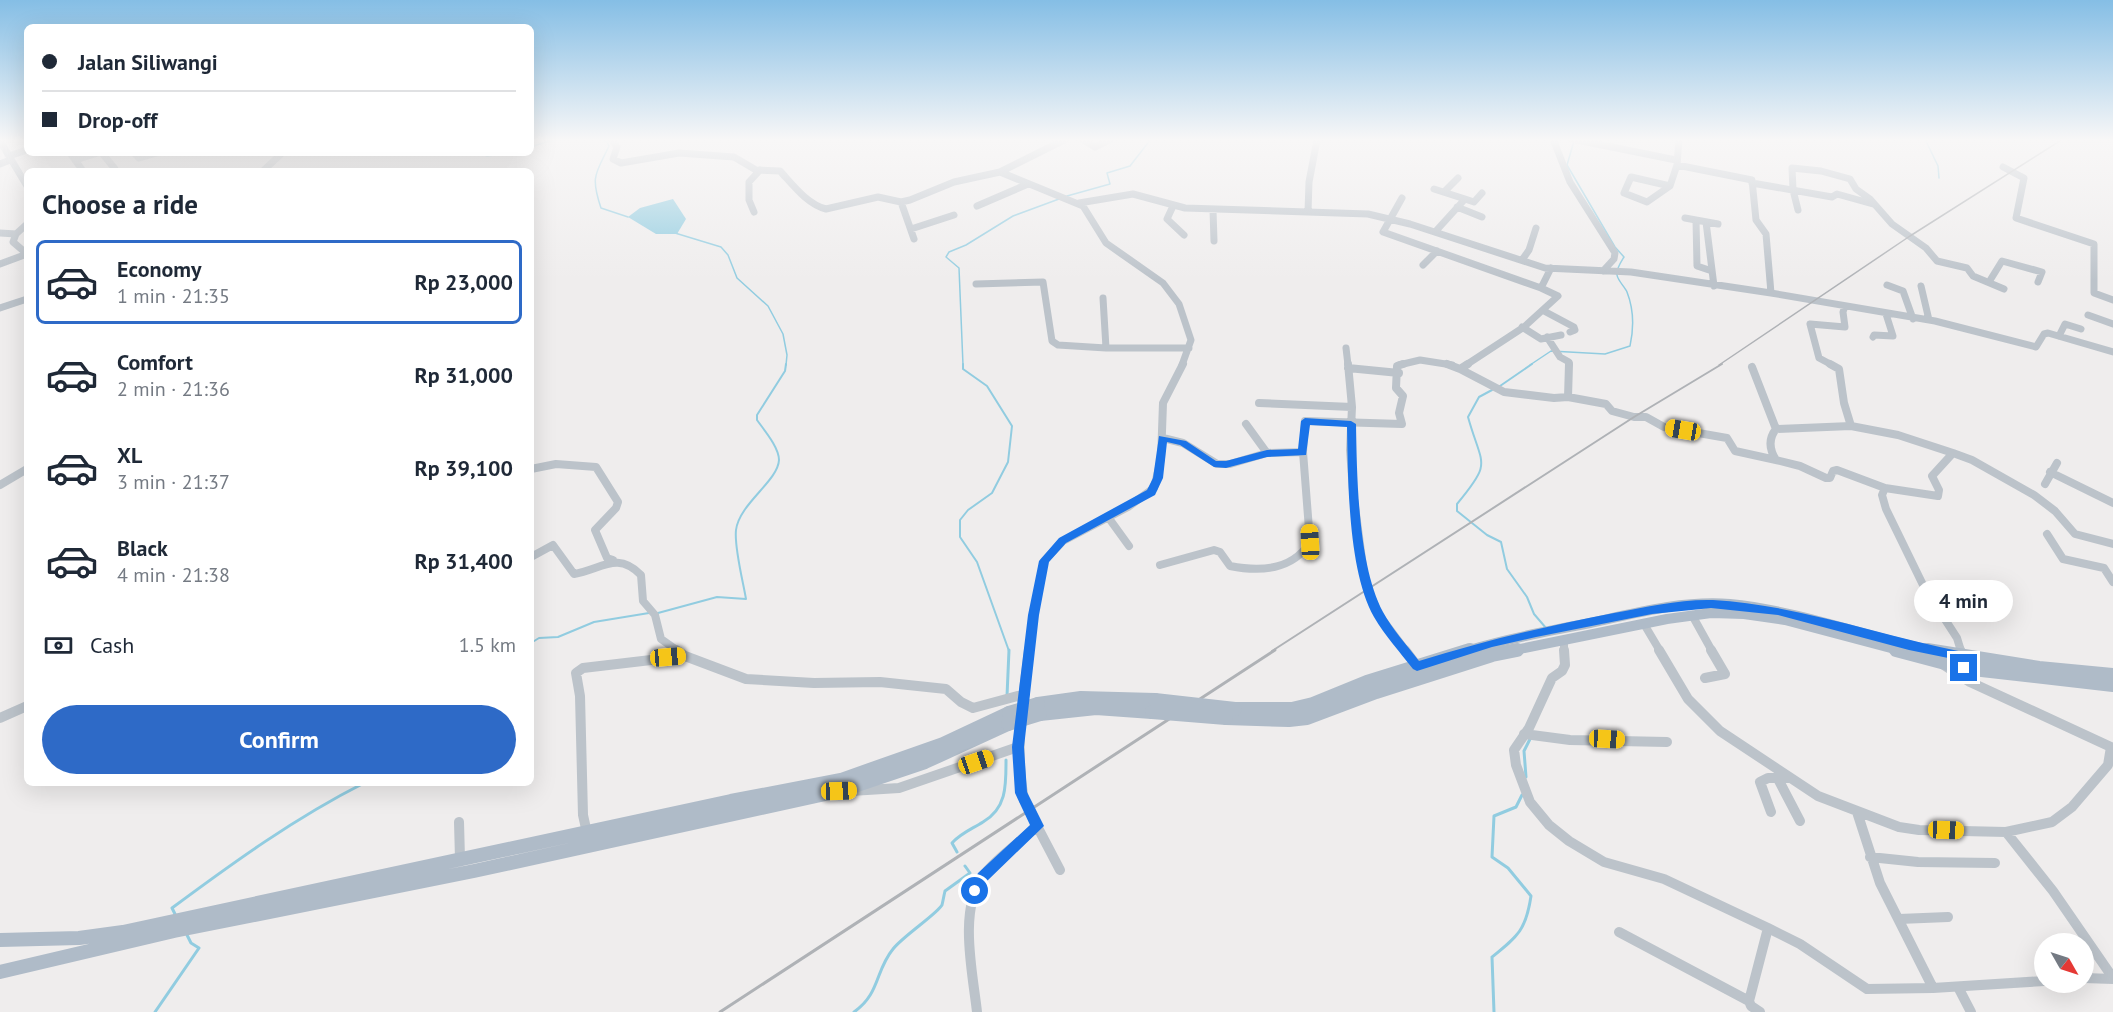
<!DOCTYPE html>
<meta charset="utf-8">
<style>
:root{--surface:#fff;--page:#f2f2f3;--text:#1f2937;--muted:#747a83;--line:#e0e1e3;--accent:#2e6ac7}
body{margin:0;font-family:"PT Sans",sans-serif;background:var(--page);color:var(--text);height:100vh;display:flex;flex-direction:column;font-size:22px;white-space:nowrap}
*{box-sizing:border-box;margin:0}
p{font-size:20px;color:var(--muted)}
.icon{flex:none;width:33px;height:33px;fill:none;stroke:currentColor;stroke-width:2;stroke-linecap:round;stroke-linejoin:round}
.map{position:relative;flex:1;overflow:hidden}
.details{position:absolute;left:24px;top:168px;width:510px;height:618px;display:flex;flex-direction:column;background:var(--surface);border-radius:9px;box-shadow:0 6px 24px #0002}
.details>*{flex:none}
.hud{position:absolute;left:24px;top:24px;width:510px;height:132px;border-radius:9px;box-shadow:0 6px 24px #0002;display:grid;align-content:center;height:132px;padding:0 18px;background:var(--surface)}
.needle{width:39px;rotate:129deg}
.fabs{position:absolute;left:2034px;top:933px;display:grid;gap:12px}
.fabs a{display:grid;place-items:center;width:60px;height:60px;border-radius:50%;background:var(--surface);box-shadow:0 6px 24px #0002;font-size:30px}
.end{position:absolute;width:27px;height:27px;margin:-14px;border:8px solid #1a73e8;background:#fff;box-shadow:0 0 0 3px #fff}
.from{border-radius:50%}
.bubble{position:absolute;height:42px;border-radius:21px;background:var(--surface);box-shadow:0 6px 24px #0002;font-size:20px;font-weight:700;line-height:42px;text-align:center}
.car{position:absolute;width:18px;height:36px;margin:-18px -9px;border-radius:8px;box-shadow:0 0 4px 2px #0007;background:linear-gradient(#f5c518 24%,#345 0 40%,#f5c518 0 76%,#345 0 86%,#f5c518 0)}
.hud b{display:flex;align-items:center;gap:21px;height:57px;font-size:22px}
.hud b+b{border-top:2px solid var(--line)}
.hud i{width:15px;height:15px;background:var(--text)}
ul{padding:0;list-style:none}
li{display:flex;align-items:center;gap:18px;height:84px;margin:0 12px 9px;padding:0 6px;border:3px solid transparent;border-radius:9px}
li div{flex:1}
li b{display:block;font-size:22px}
li em{font-style:normal;font-weight:700}
li.on{border-color:var(--accent)}
li>.icon{width:54px;height:54px;stroke-width:1.5}
h2{padding:0 18px;font-size:27px;line-height:72px}
.pay{display:flex;align-items:center;gap:15px;height:66px;padding:0 18px;font-size:22px}
.pay p{margin-inline-start:auto}
.button{display:flex;gap:12px;margin-top:auto;padding:12px 18px}
.button a{flex:1;height:69px;border-radius:36px;background:var(--accent);color:#fff;font-size:24px;font-weight:700;line-height:69px;text-align:center}
.map>svg:first-child{display:block}
</style>
<div class="map">
<svg width="2113" height="1012" viewBox="0 0 2113 1012">
<rect width="100%" height="100%" fill="#efeded"/>
<!-- water -->
<path fill="#91cce0" d="M673 199 686 219 677 234H656L628 217 640 208Z"/>
<g fill="none" stroke-linecap="round" stroke-linejoin="round">
<!-- stream-far2 -->
<path stroke="#91cce0" stroke-width="1.5" d="M598 139 607 142 609 146C596 174 590 175 601 208L628 217
M1925 139 1938 166 1939 178
M531 147 549 141 575 139
M479 153 487 156 509 153
M1067 196 1110 184 1107 173 1130 166 1151 139
M675 233 721 247 728 255 737 278 768 306 783 334 787 355 786 365
M963 365 959 268 946 257 949 252 966 245 1013 216 1059 199
M1530 365 1551 351 1605 354 1630 346C1634 328 1634 310 1627 292 1625 287 1618 281 1617 275 1616 269 1621 262 1624 257L1615 247 1567 165 1574 141"/>
<!-- stream-far1 -->
<path stroke="#91cce0" stroke-width="2" d="M963 364V369L987 386 1012 426 1008 462 992 493 968 510 960 520V537L977 562 1009 651
M1500 386 1532 364
M1492 390 1479 397 1468 417C1482 467 1493 461 1457 504V511L1487 535 1501 542 1507 569 1527 597 1534 614 1546 628
M658 613 717 597 746 599C743 581 734 547 736 530 739 504 778 481 779 460 779 447 764 430 757 420V415L785 371 786 364
M531 643 539 638 558 637 594 622 649 613"/>
<!-- stream -->
<path stroke="#91cce0" stroke-width="3" d="M1007 696 1009 650
M1526 777 1524 751 1530 739
M957 852 952 843C961 833 972 829 983 822 1007 808 1006 785 1006 760
M175 914 172 908C234 862 295 818 364 783
M155 1012 199 948 191 943 187 935
M854 1012C880 994 875 971 893 949 903 936 937 914 942 905 943 901 944 895 945 891L970 873 965 866
M1494 1012 1492 957C1518 936 1526 930 1531 896L1508 868 1492 857 1494 816 1516 807 1522 795"/>
<!-- minor-far2 -->
<path stroke="#bcc3ca" stroke-width="7" d="M611 139 617 147 613 159 621 163 679 153 734 157 756 170 780 171C793 185 807 204 826 209L878 197 901 202 910 200 954 182 1000 172 1066 139
M1082 139 1095 147 1111 139
M1553 139 1570 182 1615 253 1614 259 1603 271
M1572 139 1676 160
M1679 139 1677 165 1752 180 1756 220 1766 234 1771 293
M0 141 27 186
M70 153 83 171
M102 153 115 169 114 171
M134 153 139 158 157 153
M9 156 27 150
M75 160 98 153
M0 164 10 160
M2003 167 2024 178 2016 218 2094 244V293L2113 300
M263 171 282 153
M1000 172 1083 206 1106 243 1163 283 1179 304 1191 340 1182 365
M1631 177 1670 186 1647 202 1624 193Z
M1752 183 1832 197 1837 194 1873 204
M1670 186 1677 165
M1434 189 1465 199 1435 232
M1444 192 1458 178
M1402 198 1383 232 1541 288
M1465 199 1474 202 1482 193
M901 202 914 239
M1079 203 1133 194 1185 208 1368 214 1410 224 1545 268 1631 272 1771 293 1935 321 2036 347 2044 334 2048 333 2113 352
M977 206 1028 184
M1173 206 1167 219 1184 235
M1457 207 1482 217
M1213 210 1214 241
M1798 210 1793 190 1792 168 1821 171 1850 179 1856 189 1870 199 1892 224 1926 248 1937 261 1967 268 1973 276 2004 289
M754 212 749 200V182L760 170
M1308 212 1309 182 1317 140
M1685 218 1718 224
M1696 220 1697 266 1712 271
M1706 222 1714 286
M27 224 16 234 13 242 27 254
M911 229 954 215
M0 233 16 234
M1522 260 1529 250 1536 228
M0 264 27 254
M1423 265 1437 251
M1989 282 2002 261 2042 272 2038 282
M976 284 1043 282 1052 341 1058 345 1106 348H1189
M1887 285 1903 291 1913 319
M1921 286 1929 320
M1103 298 1106 348
M0 308 27 299
M1544 311 1574 327 1575 330 1570 332
M2088 315 2113 324
M1522 327 1541 339 1561 335
M2059 336 2065 324 2081 329
M1547 337 1560 357 1569 362V365
M1873 337 1874 335 1893 336 1886 314
M1346 348 1348 365
M1399 365 1420 360 1452 365
M1466 365 1524 327 1558 296 1541 288 1551 268
M1832 365 1819 358 1810 324 1845 327 1843 312 1845 306"/>
<!-- minor-far1 -->
<path stroke="#bcc3ca" stroke-width="8" d="M1348 364 1352 407 1350 450 1353 491 1365 582 1379 615 1406 651
M1447 364 1460 369 1468 364
M1830 364 1839 369 1844 403 1851 426 1898 435 1953 453 1932 476 1939 490 1938 496 1885 488 1882 495 1886 509 1924 587 1957 638 1961 651
M1752 367 1776 429
M1348 368 1399 373
M1460 369 1504 392 1554 398 1568 397 1606 404 1612 411 1634 417H1646L1664 427 1727 438 1735 451 1776 460
M1568 397 1569 364
M1259 403 1352 407
M1246 424 1267 453
M1851 426 1776 429C1768 439 1769 449 1776 460L1800 466 1826 478H1830L1833 471 1837 470 1885 488
M1163 438 1183 443 1217 464H1230L1267 453 1303 452
M1953 453 1972 460 2034 495 2055 511 2075 534 2113 544
M531 469 556 464 596 467 618 502 616 508 595 530 607 558 613 560
M2050 472 2113 503
M2045 484 2057 463
M0 485 27 469
M1108 517 1129 546
M2047 534 2063 559 2104 568 2113 582
M531 557 553 545 574 574C602 569 617 551 641 575L643 601 655 615 661 639 678 651
M1160 565 1214 550 1220 552 1230 566C1260 572 1293 570 1310 542L1303 452 1305 421 1402 424 1399 413 1403 396 1396 388 1397 366 1403 364
M1692 615 1712 651
M1644 624 1660 651
M1564 641V651
M1029 651 1033 615 1044 561 1063 541 1128 507 1154 488 1161 459 1163 403 1183 364"/>
<!-- minor -->
<path stroke="#bcc3ca" stroke-width="10" d="M676 650 685 656 746 679 814 683 880 682 946 689 961 702 973 708 1025 694
M1405 650 1417 666
M1564 650 1565 665 1562 671 1552 678 1529 728 1514 750 1516 765 1530 802 1549 825 1569 841 1604 862 1664 879 1768 928 1800 944 1867 989 1933 988 2044 981
M1659 650 1688 699 1720 731 1818 796 1899 827 1919 830 2006 832 2052 822 2072 807 2108 765 2111 747
M1960 650 1963 659
M1944 665 1970 682 2113 748
M1705 678 1725 674 1711 650
M0 718 27 706
M1524 734 1570 740 1667 742
M1777 777 1800 821
M851 791 899 788 1018 747
M1024 800C1014 748 1023 701 1029 650
M1771 812 1760 782 1768 778H1789
M1857 812 1880 883 1933 988
M459 822 460 859
M1037 826 1060 870
M2006 832 2053 891 2113 978
M587 833 583 815 580 696 576 673 583 668 685 656
M1870 857 1918 862 1995 863
M1899 919 1948 917
M1619 932 1749 1001
M2084 978 2113 979
M1958 987 1971 1012
M977 1012C973 974 958 910 983 876 997 857 1020 843 1037 826L1030 809
M1760 1012 1751 1006 1749 1001 1768 928"/>
<!-- major-far1 -->
<path stroke="#afbbc8" stroke-width="10" d="M1466 651C1506 639 1548 631 1590 623 1635 613 1684 600 1730 604 1800 611 1866 637 1935 651
M1510 651 1667 619 1711 613 1744 614 1785 620 1902 651"/>
<!-- major -->
<path stroke="#afbbc8" stroke-width="14" d="M1896 650 1964 668 2113 685
M1927 650 2039 668 2113 675
M1038 704 1081 698 1155 700
M1235 709H1292L1313 704 1367 682 1470 650
M1040 714 1096 708 1152 712
M1226 718 1289 720 1307 718 1376 692 1492 655 1517 650
M0 940 79 938 123 932 731 801 841 780 943 744 1009 713
M0 972 174 931 474 871 839 791 925 762 1008 724"/>
<!-- rail-far2 -->
<path stroke="#afb2b6" stroke-width="1.5" d="M1719 365 1910 236 2063 139"/>
<!-- rail-far1 -->
<path stroke="#afb2b6" stroke-width="2" d="M1272 651 1634 417 1722 364"/>
<!-- rail -->
<path stroke="#afb2b6" stroke-width="3" d="M720 1012 1275 650"/>
<!-- minor-bridge -->
<path stroke="#bcc3ca" stroke-width="10" d="M1024 800 1030 809"/>
<!-- major-bridge -->
<path stroke="#afbbc8" stroke-width="14" d="M1155 700 1235 709
M1152 712 1226 718
M1009 713 1038 704
M1008 724 1040 714"/>
</g>
<!-- sky -->
<linearGradient id="sky" x2="0" y2="1"><stop stop-color="#85bee5"/><stop offset="0.5" stop-color="#f8f7f7"/><stop offset="1" stop-color="#f8f7f7" stop-opacity="0"/></linearGradient>
<rect width="2113" height="280" fill="url(#sky)"/>
<!-- route -->
<path fill="#1a73e8" d="M1305 418 1351 421 1356 424C1357 478 1358 565 1383 612 1392 629 1407 645 1419 661 1483 641 1547 626 1614 613 1645 607 1681 599 1713 600 1798 605 1879 635 1963 652L1968 657 1970 668 1964 673 1959 668 1958 660 1909 650 1778 615 1711 608 1652 614 1536 637 1492 647 1417 671 1413 669C1400 652 1385 636 1374 617 1348 571 1348 480 1347 427L1310 425 1306 455 1267 457 1226 468 1214 467 1180 445 1167 442 1163 478 1155 495 1066 543 1049 562 1039 615 1024 747 1027 792 1044 826 987 881 980 895H971L969 891 978 873 1030 825 1015 793 1012 747 1028 615 1039 561 1059 538 1147 490 1153 478 1159 436 1186 441 1216 461H1226L1267 450 1298 449 1301 421Z"/>
</svg>
<div class="fabs">
<a><svg class="needle" viewBox="-14 -14 28 28"><path d="M0-13l5 13h-10z" fill="#e53935"/><path d="M0 13l5-13h-10z" fill="#747a83"/></svg></a>
</div>
<i class="end from" style="left:975px;top:891px"></i>
<i class="end" style="left:1964px;top:668px"></i>
<div class="bubble" style="left:1914px;top:580px;width:99px">4 min</div>
<i class="car" style="left:1683px;top:430px;rotate:280deg"></i>
<i class="car" style="left:1310px;top:542px;rotate:357deg"></i>
<i class="car" style="left:668px;top:657px;rotate:85deg"></i>
<i class="car" style="left:1607px;top:739px;rotate:93deg"></i>
<i class="car" style="left:976px;top:762px;rotate:71deg"></i>
<i class="car" style="left:839px;top:791px;rotate:88deg"></i>
<i class="car" style="left:1946px;top:830px;rotate:92deg"></i>
<div class="hud">
<b><i class="from"></i>Jalan Siliwangi</b>
<b><i></i>Drop-off</b>
</div>
<section class="details">
<h2>Choose a ride</h2>
<ul>
<li class="on"><svg class="icon" aria-label="car" viewBox="0 0 24 24"><path d="M5 17H2v-5l4-1 3-4h7l3 4 3 1v5h-3M9 17h6M6 11h13"/><circle cx="7" cy="17" r="2"/><circle cx="17" cy="17" r="2"/></svg><div><b>Economy</b><p>1 min · 21:35</p></div><em>Rp 23,000</em></li>
<li><svg class="icon" aria-label="car" viewBox="0 0 24 24"><path d="M5 17H2v-5l4-1 3-4h7l3 4 3 1v5h-3M9 17h6M6 11h13"/><circle cx="7" cy="17" r="2"/><circle cx="17" cy="17" r="2"/></svg><div><b>Comfort</b><p>2 min · 21:36</p></div><em>Rp 31,000</em></li>
<li><svg class="icon" aria-label="car" viewBox="0 0 24 24"><path d="M5 17H2v-5l4-1 3-4h7l3 4 3 1v5h-3M9 17h6M6 11h13"/><circle cx="7" cy="17" r="2"/><circle cx="17" cy="17" r="2"/></svg><div><b>XL</b><p>3 min · 21:37</p></div><em>Rp 39,100</em></li>
<li><svg class="icon" aria-label="car" viewBox="0 0 24 24"><path d="M5 17H2v-5l4-1 3-4h7l3 4 3 1v5h-3M9 17h6M6 11h13"/><circle cx="7" cy="17" r="2"/><circle cx="17" cy="17" r="2"/></svg><div><b>Black</b><p>4 min · 21:38</p></div><em>Rp 31,400</em></li>
</ul>
<div class="pay"><svg class="icon" aria-label="cash" viewBox="0 0 24 24"><path d="M3 7h18v10H3z"/><circle cx="12" cy="12" r="2"/></svg>Cash<p>1.5 km</p></div>
<div class="button"><a>Confirm</a></div>
</section>
</div>
